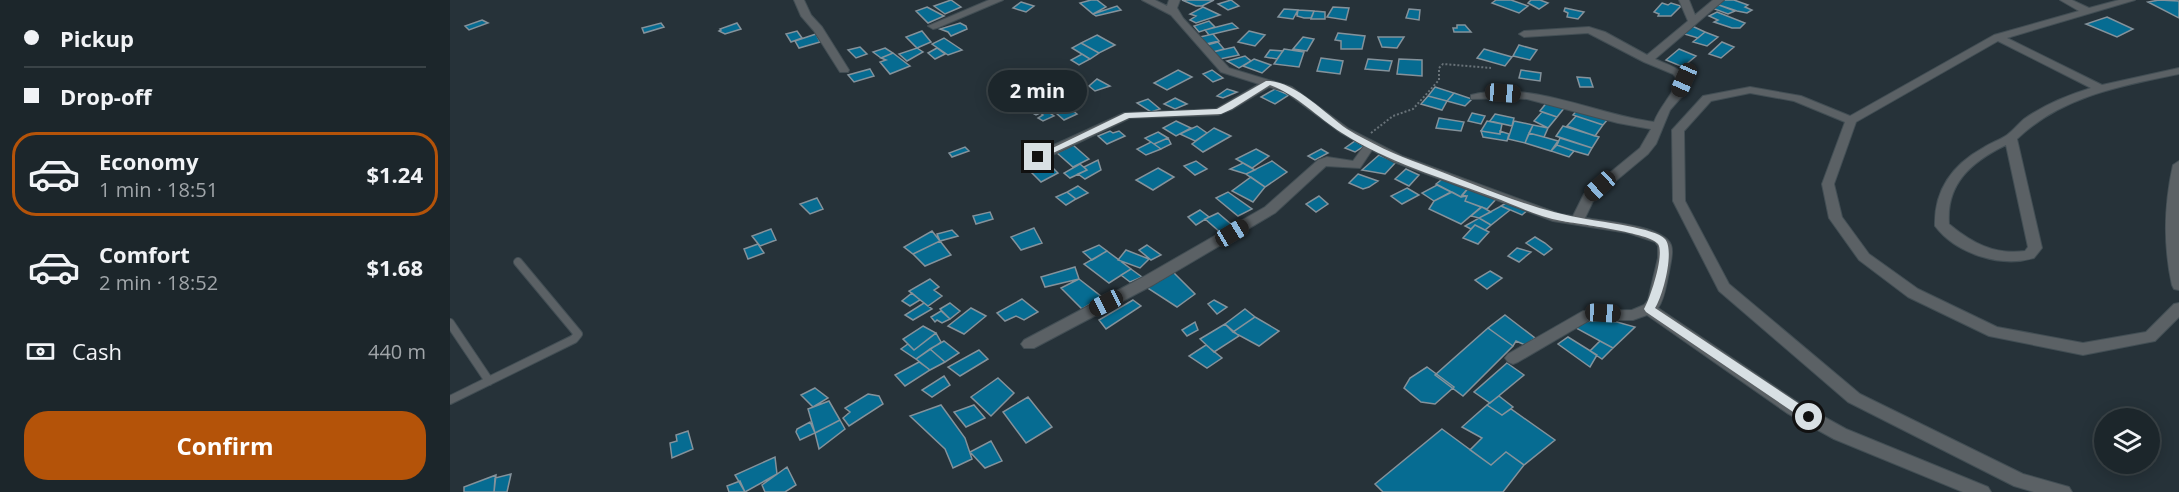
<!DOCTYPE html>
<meta charset="utf-8">
<style>
:root{--surface:#1c262b;--page:#293237;--text:#f1f3f6;--muted:#a0a5a9;--line:#3a4347;--accent:#b45309}
body{margin:0;font-family:"Open Sans",sans-serif;background:var(--page);color:var(--text);height:100vh;display:flex;flex-direction:column;font-size:22px;white-space:nowrap}
*{box-sizing:border-box;margin:0}
p{font-size:20px;color:var(--muted)}
.icon{flex:none;width:33px;height:33px;fill:none;stroke:currentColor;stroke-width:2;stroke-linecap:round;stroke-linejoin:round}
.map{position:relative;flex:1;overflow:hidden}
.side{display:flex;flex-direction:column;background:var(--surface);width:450px}
.side>*{flex:none}
.hud{display:grid;align-content:center;height:132px;padding:0 24px;background:var(--surface)}
.buttons{position:absolute;left:1644px;top:408px;display:grid;gap:12px}
.buttons a{display:grid;place-items:center;width:66px;height:66px;border-radius:50%;background:var(--surface);box-shadow:0 3px 15px #0003,0 0 0 2px var(--line);font-size:30px}
.end{position:absolute;width:27px;height:27px;margin:-14px;border:8px solid #d8e0e4;background:#111;box-shadow:0 0 0 3px #111}
.from{border-radius:50%}
.bubble{position:absolute;height:42px;border-radius:21px;background:var(--surface);box-shadow:0 3px 15px #0003,0 0 0 2px var(--line);font-size:20px;font-weight:700;line-height:42px;text-align:center}
.car{position:absolute;width:18px;height:36px;margin:-18px -9px;border-radius:8px;box-shadow:0 0 4px 2px #0007;background:linear-gradient(#222 24%,#8ab4d8 0 40%,#222 0 76%,#8ab4d8 0 86%,#222 0)}
.hud b{display:flex;align-items:center;gap:21px;height:57px;font-size:22px}
.hud b+b{border-top:2px solid var(--line)}
.hud i{width:15px;height:15px;background:var(--text)}
ul{padding:0;list-style:none}
li{display:flex;align-items:center;gap:18px;height:84px;margin:0 12px 9px;padding:0 12px;border:3px solid transparent;border-radius:24px}
li div{flex:1}
li b{display:block;font-size:22px}
li em{font-style:normal;font-weight:700}
li.active{border-color:var(--accent)}
li>.icon{width:54px;height:54px;stroke-width:1.5}
.pay{display:flex;align-items:center;gap:15px;height:66px;padding:0 24px;font-size:22px}
.pay p{margin-inline-start:auto}
.action{display:flex;gap:12px;margin-top:auto;padding:12px 24px}
.action a{flex:1;height:69px;border-radius:24px;background:var(--accent);color:#fff;font-size:24px;font-weight:700;line-height:69px;text-align:center}
main{display:flex;flex:1;min-height:0}
.map>svg:first-child{display:block}
</style>
<main>
<section class="side">
<div class="hud">
<b><i class="from"></i>Pickup</b>
<b><i></i>Drop-off</b>
</div>
<ul>
<li class="active"><svg class="icon" aria-label="car" viewBox="0 0 24 24"><path d="M5 17H2v-5l4-1 3-4h7l3 4 3 1v5h-3M9 17h6M6 11h13"/><circle cx="7" cy="17" r="2"/><circle cx="17" cy="17" r="2"/></svg><div><b>Economy</b><p>1 min · 18:51</p></div><em>$1.24</em></li>
<li><svg class="icon" aria-label="car" viewBox="0 0 24 24"><path d="M5 17H2v-5l4-1 3-4h7l3 4 3 1v5h-3M9 17h6M6 11h13"/><circle cx="7" cy="17" r="2"/><circle cx="17" cy="17" r="2"/></svg><div><b>Comfort</b><p>2 min · 18:52</p></div><em>$1.68</em></li>
</ul>
<div class="pay"><svg class="icon" aria-label="cash" viewBox="0 0 24 24"><path d="M3 7h18v10H3z"/><circle cx="12" cy="12" r="2"/></svg>Cash<p>440 m</p></div>
<div class="action"><a>Confirm</a></div>
</section>
<div class="map">
<svg width="1729" height="492" viewBox="0 0 1729 492">
<rect width="100%" height="100%" fill="#263239"/>
<!-- building -->
<path fill="#066c92" stroke="#84929b" stroke-width="1.5" d="M501 0 511 7 495 14 484 6Z
M641 0H647L656 7 643 14 630 3Z
M732 0H764L752 6H746Z
M781 0 789 6 778 10 768 4Z
M1046 0H1061L1078 6 1069 13 1042 3Z
M1081 0H1090L1098 3 1089 9 1078 3Z
M1272 0H1284L1298 5 1295 7 1302 10 1297 13 1287 11 1266 4Z
M1709 0 1729 1V18L1698 2Z
M571 2 584 6 576 12 563 8Z
M1212 3 1218 5 1221 3 1231 6 1221 16H1208L1209 14 1204 12Z
M1269 5 1285 11 1278 14 1262 8Z
M667 6 671 10 646 16 643 14Z
M477 7 494 16 478 23 466 11Z
M753 7 770 15 746 23 740 20 746 16 740 14Z
M883 7 899 8 896 20 877 17Z
M1115 8 1134 12 1128 19 1117 17 1118 13 1114 11Z
M834 9 848 10 843 19 828 17Z
M959 9 970 10 969 20 956 18Z
M848 10 864 11 861 18H854L847 16Z
M864 11 875 12V19H861Z
M1267 12 1295 23 1290 28H1282L1264 22 1268 20 1259 16Z
M1657 17 1683 29 1667 37 1636 24Z
M32 20 38 23 19 30 15 26Z
M759 21 765 27 749 32 744 26Z
M211 23 214 27 194 33 192 28Z
M287 23 291 29 275 34 269 31 271 30 270 29Z
M510 23 516 26 517 29 501 36 498 32 490 29Z
M782 23 788 28 759 35 755 30Z
M1007 25H1015L1021 32H1004L1003 28H1007Z
M1242 26 1255 32 1248 38 1231 33Z
M347 31 352 38 341 42 336 34Z
M472 31 481 42 467 48 456 37Z
M799 31 815 35 805 46 788 42Z
M1255 32 1268 37 1257 46 1243 42Z
M888 33 915 36 912 49H891V41L885 40Z
M366 34 370 42 349 48 345 41Z
M763 34 769 41 756 44 750 37Z
M647 35 665 45 649 53 631 43Z
M853 37 864 39 857 51 843 49Z
M928 37H954L947 48 932 47Z
M494 38 512 50 498 55 482 44Z
M768 42 774 49 763 52 757 45Z
M1272 42 1284 47 1271 58 1259 54Z
M631 43 649 53 640 59 622 48Z
M1069 45 1087 50 1080 60 1063 56Z
M410 47 417 54 406 58 398 50Z
M784 47 789 55 770 59 763 52Z
M435 48 443 53 431 58 423 52Z
M467 48 473 52 457 61 449 54Z
M487 48 495 54 485 59 478 53Z
M834 49 854 52 849 67 824 64Z
M1034 49 1062 57 1055 66 1027 58Z
M1229 49 1246 56 1233 67 1216 60Z
M820 50 833 51 827 59 815 57Z
M443 53 460 66 440 74 430 62 436 60 431 58Z
M632 54 640 59 629 65 621 60Z
M795 56 801 61 789 68 777 61Z
M871 58 893 61 890 74 867 71Z
M804 59 821 65 812 73 793 66Z
M918 59 942 61 939 71 915 69Z
M949 59 972 60V76L947 74Z
M420 69 424 76 404 82 398 75Z
M728 70 742 77 717 90 704 83Z
M762 70 773 78 763 82 753 74Z
M1071 70 1091 73 1090 81 1069 78Z
M1127 77 1140 78 1143 87H1130Z
M647 79 660 86 645 91 639 86Z
M985 87 1004 93 997 101 978 96Z
M777 89 787 92 773 98 767 96Z
M825 89 839 95 825 104 811 97Z
M1004 93 1022 99 1015 106 997 101Z
M978 96 997 101 992 110 971 104Z
M725 98 737 104 725 109 714 104Z
M698 99 710 109 701 112 687 103Z
M1098 101 1115 107 1107 117 1090 111Z
M589 106 604 116 593 121 588 118 593 115 590 113 586 115 579 111Z
M619 108 627 114 614 120 606 113Z
M1128 109 1158 119 1153 125 1123 115Z
M1092 112 1107 117 1098 128 1084 121Z
M1022 113 1035 116 1031 124 1018 121Z
M1045 114 1064 118 1062 126 1040 121Z
M1126 116 1153 125 1145 136 1117 126Z
M989 118 1014 122 1011 131 986 128Z
M726 121 741 128 726 136 713 128Z
M1037 121 1052 124 1050 134 1031 131Z
M1064 121 1083 125 1075 143 1058 139Z
M1083 125 1098 128 1094 137 1079 133Z
M747 126 757 133 745 141 730 134Z
M1113 126 1149 137 1142 148 1106 136Z
M764 128 781 136 753 152 742 144Z
M660 131 663 133 669 131 675 136 657 144 648 136Z
M1031 131 1050 134V131L1059 134 1057 141 1033 137Z
M708 132 718 138 704 144 695 138Z
M1079 133 1094 137 1108 141 1101 151 1075 143Z
M718 138 721 144 711 149 704 144Z
M1110 138 1142 148 1138 155 1124 151 1107 145Z
M905 141 914 146 905 152 895 148Z
M701 142 711 149 696 155 687 149Z
M623 145 639 159 623 167 607 153Z
M1107 145 1124 151 1119 157 1101 151Z
M515 147 519 151 502 157 499 153Z
M806 149 819 156 802 168 786 159Z
M871 149 878 153 865 160 858 156Z
M929 155 946 162 935 174 912 170Z
M648 160 651 170 635 179 628 174 637 170 634 167Z
M746 161 757 169 745 175 734 166Z
M822 161 837 172 815 187 796 174Z
M793 163 805 170 796 174 780 169Z
M599 164 608 173 591 182 581 172Z
M630 164 637 170 620 178 614 173Z
M708 168 724 177 703 190 686 180Z
M956 169 969 175 959 186 945 179Z
M908 174 928 181 919 187 913 189 899 183Z
M996 176 1020 186 1011 197 986 184Z
M801 177 815 187 803 202 782 191Z
M987 185 1001 192 984 201 972 193Z
M628 186 638 193 626 199 617 192Z
M1020 186 1048 197 1037 209 1015 201 1017 196 1012 195Z
M957 188 969 195 952 204 941 196Z
M617 192 626 199 616 205 606 197Z
M778 192 802 209 788 216 766 198Z
M1002 192 1011 197 1017 196 1015 201 1031 207 1011 224 979 209 984 201Z
M869 196 878 204 866 212 856 204Z
M367 198 373 209 360 214 350 204Z
M1061 200 1079 209 1072 215 1051 206Z
M1051 206 1060 210 1041 225 1029 218Z
M1032 207 1041 212 1029 218 1021 216Z
M750 210 759 217 746 225 738 217Z
M540 212 543 219 526 224 523 216Z
M768 213 782 225 770 232 755 219Z
M1029 218 1041 225 1035 230 1025 225 1021 229 1015 226Z
M1025 225 1039 232 1028 244 1013 238Z
M584 228 592 243 571 250 561 237Z
M321 229 326 240 310 246 302 236Z
M502 230 508 236 490 241 487 234Z
M482 231 490 241 463 254 454 247Z
M1085 237 1095 243 1102 249 1094 255 1076 243Z
M490 241 501 255 475 266 463 254Z
M308 244 314 253 298 259 294 249Z
M649 245 657 251 642 260 633 252Z
M697 245 711 255 701 260 689 250Z
M1067 248 1081 252 1069 262 1058 256Z
M676 250 699 259 690 268 668 260Z
M657 251 681 269 659 283 634 264Z
M625 267 629 279 595 287 591 277Z
M681 269 692 277 680 282 671 275Z
M720 269 745 294 727 307 696 287Z
M1040 271 1052 278 1037 289 1025 280Z
M480 279 489 287 484 290 492 296 478 306 459 291Z
M629 279 652 297 632 309 611 288Z
M462 293 470 300 460 306 452 301Z
M572 299 588 312 574 320 566 316 555 321 547 313Z
M683 300 691 306 656 329 649 320Z
M764 300 777 307 767 314 758 304Z
M474 303 482 309 463 320 455 315Z
M500 303 510 311 500 319 490 309Z
M521 308 536 316 514 334 498 326Z
M795 309 805 317 783 332 775 324Z
M491 311 500 319 492 323 487 320 485 322 481 317Z
M1055 315 1085 338 1075 345 1066 341 1063 346 1038 328Z
M805 317 829 331 809 346 783 332Z
M1150 320 1167 322 1185 327 1163 348 1126 328 1134 322Z
M745 322 748 330 737 336 732 330Z
M775 324 789 336 764 352 750 339Z
M473 326 486 333 464 350 453 339Z
M1038 328 1063 346 1013 396 985 375Z
M486 333 491 342 466 359 451 349 458 344 464 350Z
M1118 337 1147 355 1140 367 1108 344Z
M494 341 509 353 495 362 480 349Z
M1150 341 1163 348 1152 359 1140 351Z
M756 345 772 358 757 368 739 356Z
M480 349 495 362 480 370 466 359Z
M529 350 538 359 510 376 498 367Z
M469 362 480 370 455 386 445 375Z
M1057 363 1074 375 1040 403 1024 392Z
M977 367 1004 387 985 404 971 402 954 388 960 378Z
M494 376 500 385 482 397 472 390Z
M548 378 564 393 541 416 521 397Z
M365 388 378 398 363 407 351 395Z
M418 394 429 396 433 404 399 426 393 418 400 412 395 408Z
M1049 396 1063 407 1052 415 1037 405Z
M578 397 602 427 576 443 553 412Z
M379 401 390 420 365 433 358 409Z
M491 405 515 438 522 459 503 468 495 449 460 416Z
M524 405 535 418 516 427 504 412Z
M1037 405 1052 415 1061 409 1105 440 1074 465 1056 452 1041 465 1020 450 1032 438 1012 427Z
M390 420 395 429 369 449 365 433Z
M360 422 365 433 350 440 346 432 347 429Z
M992 429 1041 465 1056 452 1074 465 1053 492H933L925 484Z
M238 431 243 449 222 458 220 443 227 441 226 435Z
M541 441 552 461 535 468 520 452Z
M325 457 327 474 295 492 285 475Z
M337 467 346 485 335 492H315L312 485Z
M61 474 57 492H44L45 478Z
M46 475 44 492H14V487Z
M290 481 295 492H279L277 486Z"/>
<g fill="none" stroke-linecap="round" stroke-linejoin="round">
<defs>
<path id="service" d="M0 323 39 381
M0 400 124 339 128 334 68 262"/>
<path id="minor" d="M344 0H354L361 15 372 27 399 70 398 72H390L364 31 351 16Z
M539 0H553L487 28 483 29 478 26Z
M692 0H705L717 6 719 0H730L727 8 733 18 779 68 842 87 899 129 952 156 1110 214 1123 216 1134 194 1190 148 1201 129 1168 123 1077 99 1060 98 1021 99V95C1083 80 1143 114 1204 122 1210 106 1222 96 1228 80L1223 74 1194 62 1138 33 1074 37 1069 34 1074 31 1139 27 1155 32 1197 55 1238 21 1229 0H1239L1245 15 1263 0H1274L1205 59C1219 65 1230 68 1239 80L1234 94 1220 110 1206 144 1198 154 1144 199 1135 218C1154 221 1214 226 1221 245 1224 253 1220 264 1219 272 1216 284 1215 298 1208 308L1349 403 1396 429 1538 487 1541 492H1513L1384 439 1337 413 1197 315 1183 320H1140L1068 362 1063 364 1058 362 1055 358 1058 354 1133 311 1182 310 1194 305 1198 300 1208 258V246L1205 242 1178 233 1103 221 944 162 922 150 910 168 876 166 825 213 703 285 584 348H574L571 344 574 340 693 277 815 207 868 160 877 157 903 161 914 146 891 133 834 91 819 87 783 109 768 115 680 118 592 160H584L582 157 584 154 674 113 766 109 809 84 771 72 721 15Z
M1610 0H1622L1639 8 1669 0H1685L1557 38 1652 85 1729 68V74C1671 86 1612 96 1567 139L1592 248 1584 258C1551 268 1506 254 1485 226 1484 191 1502 165 1533 148 1540 143 1550 140 1557 135 1564 130 1568 124 1574 119 1594 105 1618 95 1641 88L1548 41 1406 122 1384 184 1392 217 1419 254 1468 289 1547 327 1633 343 1696 332 1724 304 1729 303V317L1705 341 1633 355 1539 336 1458 297 1409 260 1379 218 1372 184 1395 122 1344 101 1300 93 1261 101 1234 131 1235 201 1279 284 1410 394 1573 474 1619 487 1622 492H1584L1564 486 1398 402 1269 291 1223 201 1222 130 1253 96 1300 87 1351 96 1400 116 1544 35 1629 11ZM1556 145 1578 247 1575 251C1544 255 1522 243 1499 224 1496 184 1521 162 1556 145Z
M1729 161V290L1724 289 1722 285C1713 244 1714 206 1723 165Z"/>
</defs>
<!-- service casing -->
<use href="#service" stroke="#424e54" stroke-width="10"/>
<!-- minor casing -->
<use href="#minor" stroke="#424e54" stroke-width="2"/>
<!-- path -->
<path stroke="#687278" stroke-width="2" stroke-dasharray="2 2" stroke-linecap="butt" d="M921 133 943 116 963 109 989 80V68L993 64 1041 68"/>
<!-- service -->
<use href="#service" stroke="#5b6165" stroke-width="8"/>
<!-- minor -->
<use href="#minor" fill="#5b6165" fill-rule="evenodd"/>
</g>
<!-- route -->
<path fill="#d8e0e4" d="M816 81C842 79 876 114 897 129 920 143 946 155 971 164 1025 184 1080 210 1136 219 1152 222 1205 228 1215 239 1225 250 1213 296 1205 308L1363 413V420H1355L1196 312 1194 309C1200 299 1215 254 1208 244 1201 233 1128 224 1112 221 1088 217 1065 205 1043 197 992 178 937 162 892 133 867 117 847 95 820 85L782 109 771 114 679 118 592 158 584 157 675 113 767 109Z"/>
</svg>
<div class="buttons">
<a><svg class="icon" aria-label="layers" viewBox="0 0 24 24"><path d="M12 4l9 5-9 5-9-5zM3 14l9 5 9-5"/></svg></a>
</div>
<i class="end from" style="left:1359px;top:417px"></i>
<i class="end" style="left:588px;top:157px"></i>
<div class="bubble" style="left:538px;top:70px;width:99px">2 min</div>
<i class="car" style="left:1234px;top:80px;rotate:204deg"></i>
<i class="car" style="left:1053px;top:93px;rotate:94deg"></i>
<i class="car" style="left:1150px;top:186px;rotate:228deg"></i>
<i class="car" style="left:782px;top:233px;rotate:59deg"></i>
<i class="car" style="left:656px;top:303px;rotate:243deg"></i>
<i class="car" style="left:1153px;top:313px;rotate:93deg"></i>
</div>
</main>
